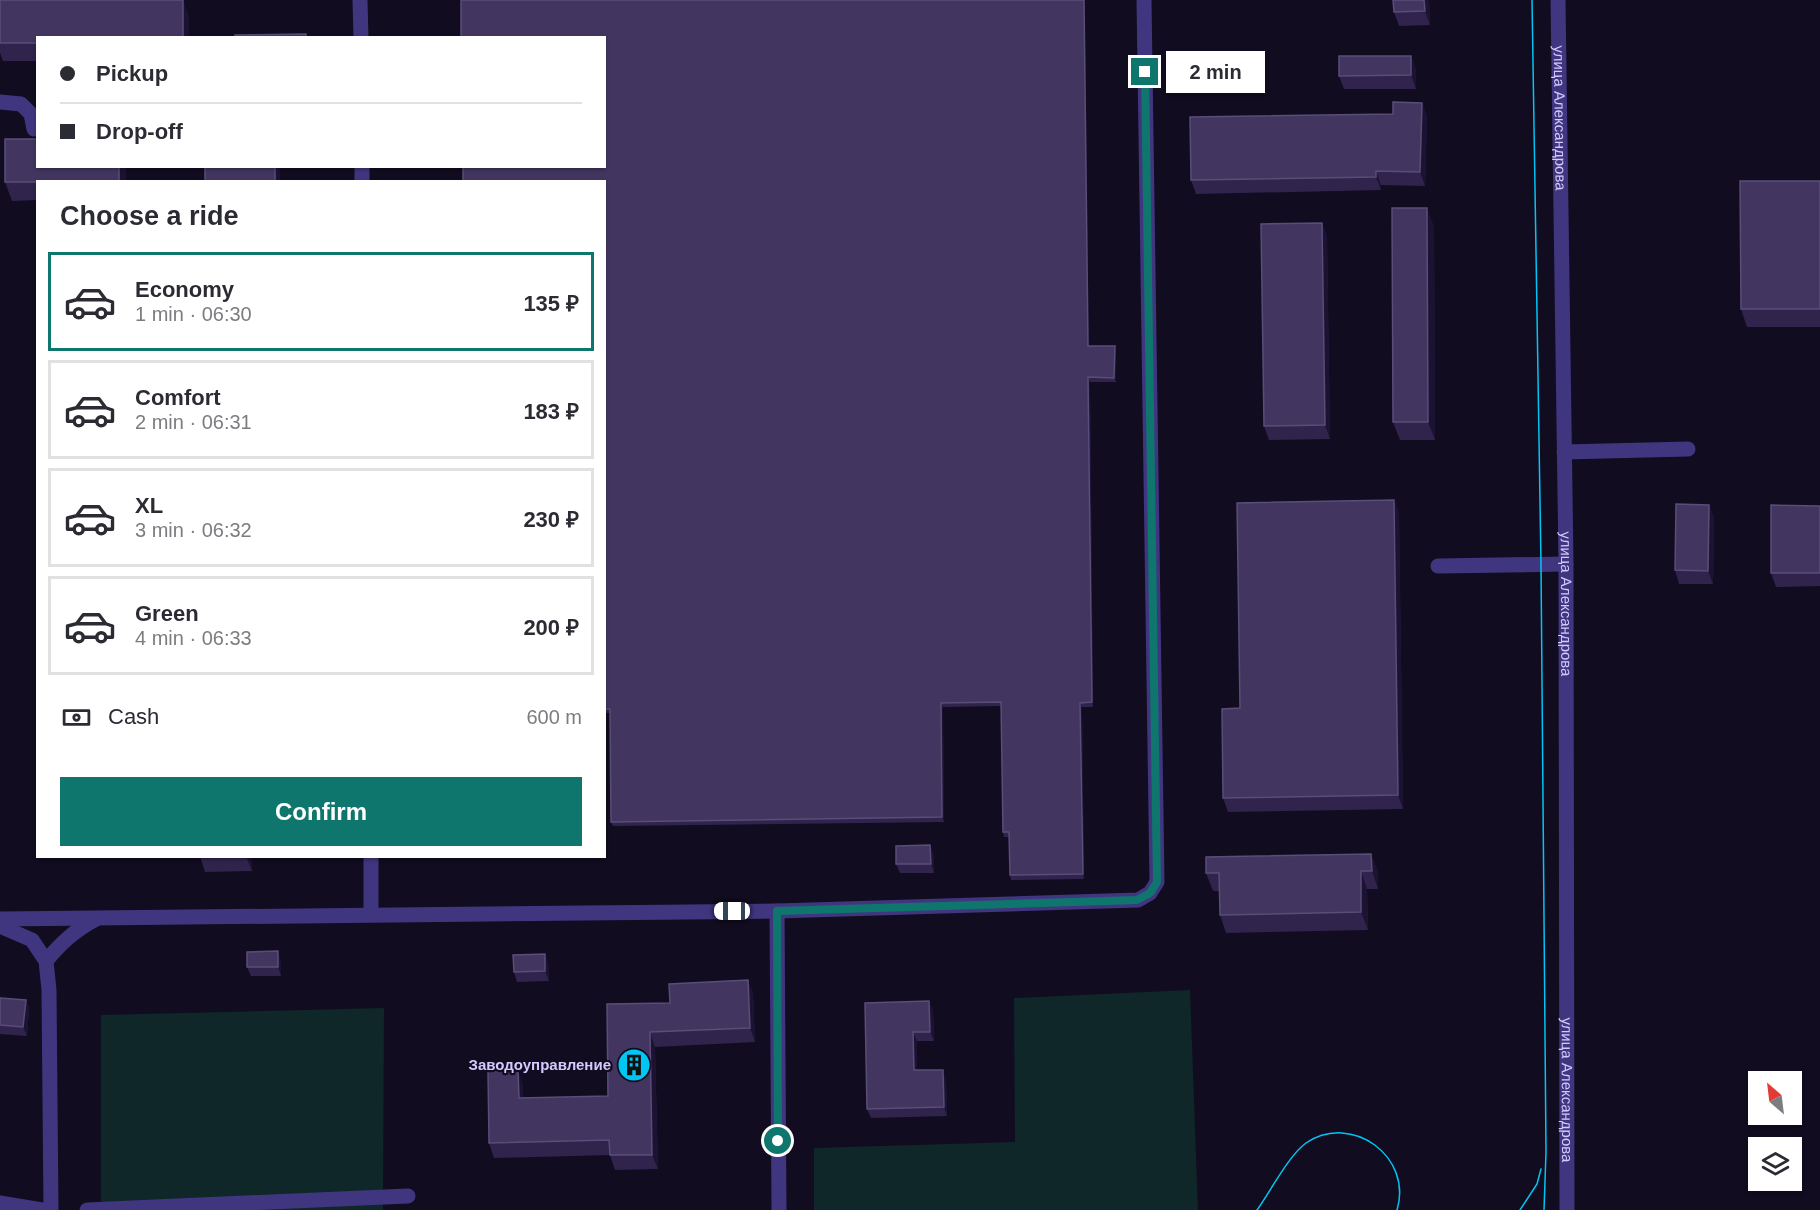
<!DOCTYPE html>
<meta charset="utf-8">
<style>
:root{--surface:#fff;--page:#f2f2f3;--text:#2b2b33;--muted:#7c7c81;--line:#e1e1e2;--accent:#0f766e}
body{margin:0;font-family:Arial,sans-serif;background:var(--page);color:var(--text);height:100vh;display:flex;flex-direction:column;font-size:22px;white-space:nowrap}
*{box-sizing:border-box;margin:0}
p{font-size:20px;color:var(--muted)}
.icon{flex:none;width:33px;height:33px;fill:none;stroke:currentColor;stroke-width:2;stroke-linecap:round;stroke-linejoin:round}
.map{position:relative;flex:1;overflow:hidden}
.sheet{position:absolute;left:36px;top:180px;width:570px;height:678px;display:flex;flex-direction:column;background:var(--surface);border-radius:0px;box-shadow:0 2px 4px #0004}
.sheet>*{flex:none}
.hud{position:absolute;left:36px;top:36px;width:570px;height:132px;border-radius:0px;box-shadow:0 2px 4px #0004;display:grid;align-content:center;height:132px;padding:0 24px;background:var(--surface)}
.needle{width:39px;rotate:332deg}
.tools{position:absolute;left:1748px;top:1071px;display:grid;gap:12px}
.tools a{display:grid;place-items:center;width:54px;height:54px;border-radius:0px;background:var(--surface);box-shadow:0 2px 4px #0004;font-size:30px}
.end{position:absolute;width:27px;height:27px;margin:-14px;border:8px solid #0f766e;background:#fff;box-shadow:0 0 0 3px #fff}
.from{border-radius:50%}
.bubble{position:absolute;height:42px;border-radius:0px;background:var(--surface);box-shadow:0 2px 4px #0004;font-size:20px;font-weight:800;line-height:42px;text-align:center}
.car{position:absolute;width:18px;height:36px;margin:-18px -9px;border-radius:8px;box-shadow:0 0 4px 2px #0007;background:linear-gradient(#fff 24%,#345 0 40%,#fff 0 76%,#345 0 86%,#fff 0)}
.hud b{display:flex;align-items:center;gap:21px;height:57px;font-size:22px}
.hud b+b{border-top:2px solid var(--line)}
.hud i{width:15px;height:15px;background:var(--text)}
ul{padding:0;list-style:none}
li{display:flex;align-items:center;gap:18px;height:99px;margin:0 12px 9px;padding:0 12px;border:3px solid var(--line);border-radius:0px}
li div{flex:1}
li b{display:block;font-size:22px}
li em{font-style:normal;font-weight:800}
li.current{border-color:var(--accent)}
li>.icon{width:54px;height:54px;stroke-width:1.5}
h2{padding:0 24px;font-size:27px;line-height:72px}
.pay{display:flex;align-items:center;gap:15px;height:66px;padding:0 24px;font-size:22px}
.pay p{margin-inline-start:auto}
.cta{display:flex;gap:12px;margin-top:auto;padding:12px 24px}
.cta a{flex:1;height:69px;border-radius:0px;background:var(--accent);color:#fff;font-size:24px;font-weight:800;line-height:69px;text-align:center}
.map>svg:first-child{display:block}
</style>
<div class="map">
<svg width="1820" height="1210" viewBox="0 0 1820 1210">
<rect width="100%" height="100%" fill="#110c1f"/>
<!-- green -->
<path fill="#0f2729" d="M1190 990 1198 1210H814V1148L1015 1142 1014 998Z
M384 1008 383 1210H101V1015Z"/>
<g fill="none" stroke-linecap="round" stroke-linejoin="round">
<!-- minor -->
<g stroke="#40367f" stroke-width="15">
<path d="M360 0 361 38"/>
<path id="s1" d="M1558 0 1566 564 1567 1210"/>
<path d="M0 102 21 104 31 114 34 129"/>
<path d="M362 166V182"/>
<path d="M1564 452 1688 449"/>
<path d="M1438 566 1566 564"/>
<path d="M371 856V914"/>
<path d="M777 911 779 1210"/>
<path d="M0 919 777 911 1138 900 1150 893 1157 882 1144 0"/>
<path d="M0 926 32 940 46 961 49 990 51 1210"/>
<path d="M46 961C61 943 75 930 96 919"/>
<path d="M0 1203 42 1210"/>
<path d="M87 1210 408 1196"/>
</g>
<!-- tram -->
<path stroke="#00c6f5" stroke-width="1.5" d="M1532 0 1541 565 1546 1152 1544 1210
M1257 1210C1270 1192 1289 1155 1306 1143 1352 1112 1413 1157 1397 1210
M1520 1210 1537 1184 1541 1169"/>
</g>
<!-- wall -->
<path fill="#30244d" d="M0 0 189 16V38H38V61H3L0 53Z
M1429 0 1430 25 1399 26 1394 12Z
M1411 56 1416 70V89H1344L1339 76Z
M1422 103 1427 117 1425 186 1381 185V190L1196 194 1191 180 1393 114Z
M38 166H126V182H38V200L12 201 5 182Z
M1820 181V327H1747L1741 309Z
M604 182 1089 346 1116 351V382H1090L1093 707H1082L1084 879 1011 880 1010 875 1009 837H1004L1003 832 1001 706 943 707 944 822 613 826 611 822 610 713H604Z
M1322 223 1327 237 1330 439 1269 440 1264 426Z
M1434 226 1435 440H1400L1393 422Z
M1394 500 1399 514 1403 809 1228 812 1223 798 1240 708Z
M1709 505 1714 518 1713 584H1679L1675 570Z
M1820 506V586L1776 587 1771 573Z
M934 854V873H900L896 864Z
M1371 854 1378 872V889H1367L1368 930 1226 933 1220 915 1219 891H1213L1206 873Z
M200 856H251L252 871 205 872Z
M545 954 548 963 549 981 517 982 514 972Z
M281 961V976H251L247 967Z
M748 980 753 995 755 1042 655 1047 658 1169 615 1170 610 1155 494 1158 489 1143 523 1084V1098L608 1096 607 1004 670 1003Z
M0 998 26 1000 29 1009 27 1036 0 1034Z
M865 1003 933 1010 934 1041H917V1070L946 1079 947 1116 871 1118 867 1109Z"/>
<!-- shaded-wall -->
<path fill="#1c1333" d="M183 0 189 16V38H183Z
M1084 0H1085L1089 350 1088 346Z
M1424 0H1429L1430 25 1425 11Z
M1411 56 1416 70V89L1411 75Z
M1422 103 1427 117 1425 186 1420 172Z
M119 166H126V182H119Z
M275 166H279L280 169V182H275Z
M1376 171 1381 185V190L1376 177Z
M1427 208 1434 226 1435 440 1428 422Z
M1322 223 1327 237 1330 439 1325 425Z
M1115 346 1116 351V382L1114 378Z
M1088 377 1090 382 1093 707 1092 702Z
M1394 500 1399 514 1403 809 1398 795Z
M1709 505 1714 518 1713 584 1708 571Z
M941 703 943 707 944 822 942 817Z
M1080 703 1082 707 1084 879 1083 874Z
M930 845 934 854V873L931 864Z
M1371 854 1378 872V889L1372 871Z
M246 856H251L252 871Z
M1361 871 1367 889 1368 930 1361 912Z
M278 951 281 961V976L278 967Z
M545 954 548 963 549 981 545 971Z
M748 980 753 995 755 1042 750 1028Z
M26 1000 29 1009 27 1036 23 1027Z
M929 1001 933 1010 934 1041 930 1032Z
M650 1032 655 1047 658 1169 652 1155Z
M913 1032 917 1041V1079L914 1070Z
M518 1070 523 1084 524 1113 519 1098Z
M943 1070 946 1079 947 1116 944 1107Z"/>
<!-- building -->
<path fill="#423660" stroke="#594d79" stroke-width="1.5" d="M0 0H183V38H38V43H0Z
M461 0H1084L1088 346H1115L1114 378 1088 377 1092 702 1080 703 1083 874 1010 875 1009 832H1003L1001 702 941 703 942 817 611 822 610 709H604V182H463V166H604V38H461Z
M1393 0H1424L1425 11 1394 12Z
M306 34V38H235V35Z
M1339 56H1411V75L1339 76Z
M1393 102 1422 103 1420 172 1376 171V177L1191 180 1190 117 1393 114Z
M5 139H38V166H119V182H5Z
M205 166H275V182H205Z
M1740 181H1820V309H1741Z
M1392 208H1427L1428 422H1393Z
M1322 223 1325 425 1264 426 1261 224Z
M1394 500 1398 795 1223 798 1222 709 1240 708 1237 503Z
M1676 504 1709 505 1708 571 1675 570Z
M1771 505 1820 506V573H1771Z
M930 845 931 864H896V846Z
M1371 854 1372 871H1361V912L1220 915 1219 873H1206V857Z
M278 951V967H247V952Z
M545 954V971L514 972 513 955Z
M748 980 750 1028 650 1032 652 1155H610L609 1140 489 1143 488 1071 518 1070 519 1098 608 1096 607 1004 670 1003 669 984Z
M0 998 26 1000 23 1027 0 1025Z
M929 1001 930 1032H913L914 1070H943L944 1107 867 1109 865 1003Z"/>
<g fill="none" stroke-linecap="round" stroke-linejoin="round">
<!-- route -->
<path stroke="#0f766e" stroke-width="8" d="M778 1141 777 911 1137 900 1150 893 1157 882 1145 72"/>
</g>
<!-- icons -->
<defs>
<symbol id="building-disc" viewBox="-11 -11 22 22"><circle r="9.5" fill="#00c6f5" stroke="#110c1f"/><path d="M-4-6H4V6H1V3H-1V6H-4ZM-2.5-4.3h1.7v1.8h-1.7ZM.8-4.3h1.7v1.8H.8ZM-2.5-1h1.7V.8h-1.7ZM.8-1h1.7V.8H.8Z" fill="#111"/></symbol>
</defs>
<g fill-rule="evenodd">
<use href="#building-disc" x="615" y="1046" width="38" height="38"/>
</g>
<g text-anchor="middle" stroke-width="4.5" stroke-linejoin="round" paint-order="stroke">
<!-- street labels -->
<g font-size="15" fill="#d5caff" stroke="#110c1f">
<text dy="5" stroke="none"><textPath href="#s1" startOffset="118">улица Александрова</textPath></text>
<text dy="5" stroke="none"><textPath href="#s1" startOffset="604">улица Александрова</textPath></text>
<text dy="5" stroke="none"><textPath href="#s1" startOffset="1090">улица Александрова</textPath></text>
</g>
<!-- poi labels -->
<g font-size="15" font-weight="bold" fill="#d5caff" stroke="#110c1f" text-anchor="end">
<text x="611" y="1070">Заводоуправление</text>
</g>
</g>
</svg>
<div class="tools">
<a><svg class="needle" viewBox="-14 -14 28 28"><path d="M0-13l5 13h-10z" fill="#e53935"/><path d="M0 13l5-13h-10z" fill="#7c7c81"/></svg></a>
<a><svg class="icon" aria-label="layers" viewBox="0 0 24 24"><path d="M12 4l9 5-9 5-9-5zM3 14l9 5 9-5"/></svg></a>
</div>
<i class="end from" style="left:778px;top:1141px"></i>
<i class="end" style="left:1145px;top:72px"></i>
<div class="bubble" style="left:1166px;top:51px;width:99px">2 min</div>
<i class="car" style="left:732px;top:911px;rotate:270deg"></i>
<div class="hud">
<b><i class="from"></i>Pickup</b>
<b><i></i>Drop-off</b>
</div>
<section class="sheet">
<h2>Choose a ride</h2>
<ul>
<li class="current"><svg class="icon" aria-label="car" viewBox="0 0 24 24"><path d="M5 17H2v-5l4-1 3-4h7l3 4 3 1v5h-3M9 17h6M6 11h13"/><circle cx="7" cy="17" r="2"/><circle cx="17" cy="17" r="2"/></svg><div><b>Economy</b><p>1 min · 06:30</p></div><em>135 ₽</em></li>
<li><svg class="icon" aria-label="car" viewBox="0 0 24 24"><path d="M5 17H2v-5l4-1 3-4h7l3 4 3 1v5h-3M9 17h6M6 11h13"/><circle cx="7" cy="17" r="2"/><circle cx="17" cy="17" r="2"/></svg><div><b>Comfort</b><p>2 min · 06:31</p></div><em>183 ₽</em></li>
<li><svg class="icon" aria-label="car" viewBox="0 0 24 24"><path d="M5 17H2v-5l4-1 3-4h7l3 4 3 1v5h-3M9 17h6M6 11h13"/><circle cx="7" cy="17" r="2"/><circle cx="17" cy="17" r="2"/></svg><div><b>XL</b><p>3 min · 06:32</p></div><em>230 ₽</em></li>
<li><svg class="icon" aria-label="car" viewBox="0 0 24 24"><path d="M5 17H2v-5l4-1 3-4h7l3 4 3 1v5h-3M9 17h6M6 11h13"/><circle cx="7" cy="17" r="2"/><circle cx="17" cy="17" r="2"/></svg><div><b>Green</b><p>4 min · 06:33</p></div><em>200 ₽</em></li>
</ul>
<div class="pay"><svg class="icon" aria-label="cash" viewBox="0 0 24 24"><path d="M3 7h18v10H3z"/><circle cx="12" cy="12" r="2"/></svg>Cash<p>600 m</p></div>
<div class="cta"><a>Confirm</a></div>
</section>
</div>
